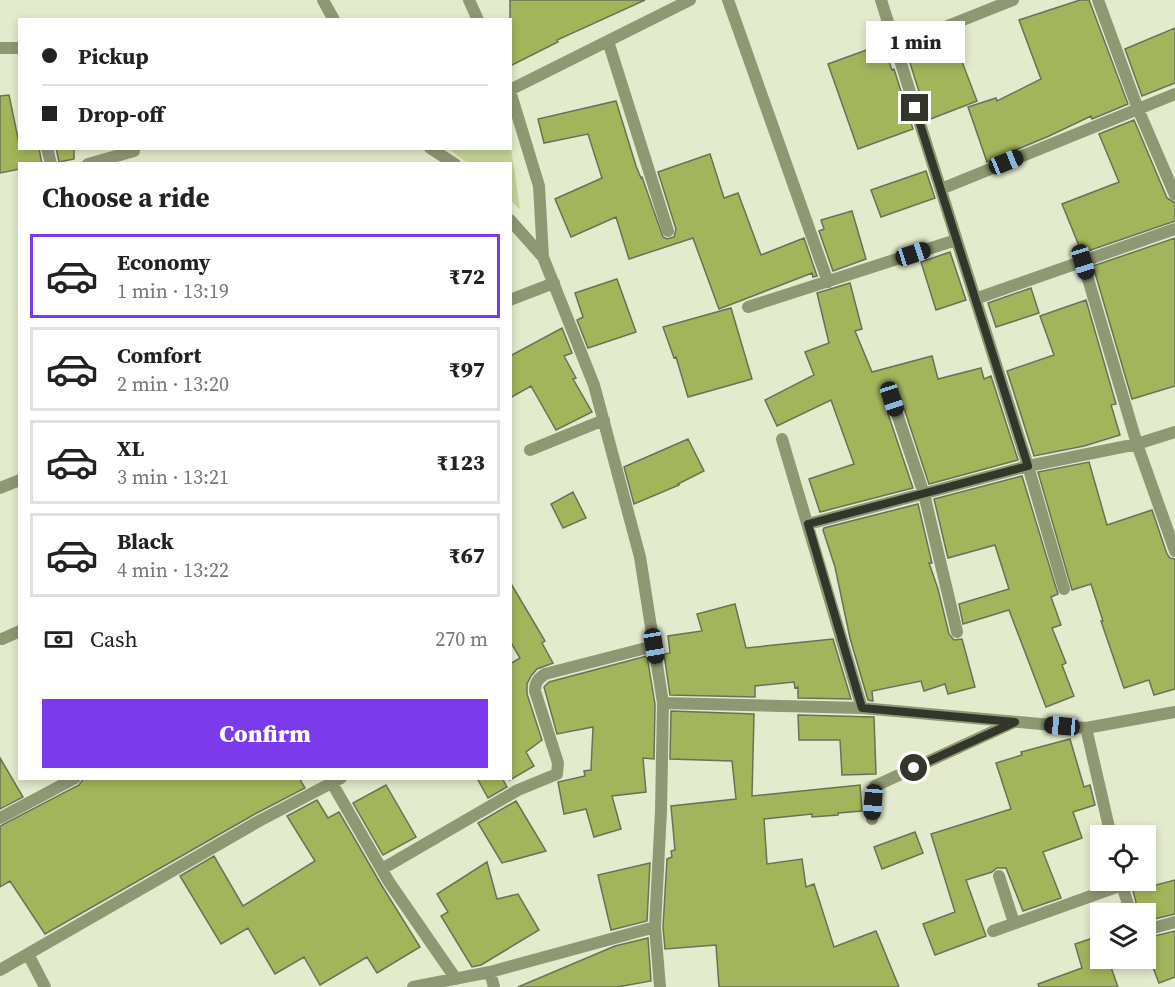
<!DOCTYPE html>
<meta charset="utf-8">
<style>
:root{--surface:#fff;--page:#f6f6f6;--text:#222;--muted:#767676;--line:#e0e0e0;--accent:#7c3aed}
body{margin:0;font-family:"Source Serif 4",serif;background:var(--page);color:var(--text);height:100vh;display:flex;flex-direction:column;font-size:22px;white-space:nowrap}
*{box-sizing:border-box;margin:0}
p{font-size:20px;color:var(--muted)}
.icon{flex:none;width:33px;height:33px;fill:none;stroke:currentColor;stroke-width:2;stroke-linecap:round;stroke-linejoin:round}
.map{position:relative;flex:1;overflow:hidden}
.panel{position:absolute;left:18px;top:162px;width:494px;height:618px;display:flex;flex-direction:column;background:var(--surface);border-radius:0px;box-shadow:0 3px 9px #0003}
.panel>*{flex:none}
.banner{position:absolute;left:18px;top:18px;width:494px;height:132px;border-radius:0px;box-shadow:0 3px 9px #0003;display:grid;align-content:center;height:132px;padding:0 24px;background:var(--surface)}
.buttons{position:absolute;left:1090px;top:825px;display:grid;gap:12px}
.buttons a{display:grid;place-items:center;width:66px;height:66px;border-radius:0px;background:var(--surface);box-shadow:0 3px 9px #0003;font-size:30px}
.end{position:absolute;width:27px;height:27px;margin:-14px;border:8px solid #33362a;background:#fff;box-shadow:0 0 0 3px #fff}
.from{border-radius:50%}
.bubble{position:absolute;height:42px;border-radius:0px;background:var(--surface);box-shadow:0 3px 9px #0003;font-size:20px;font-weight:800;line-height:42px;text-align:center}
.car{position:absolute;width:18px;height:36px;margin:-18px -9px;border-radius:8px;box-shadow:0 0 4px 2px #0007;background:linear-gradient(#222 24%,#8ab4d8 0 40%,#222 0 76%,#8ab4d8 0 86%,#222 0)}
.banner b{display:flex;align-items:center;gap:21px;height:57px;font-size:22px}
.banner b+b{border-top:2px solid var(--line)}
.banner i{width:15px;height:15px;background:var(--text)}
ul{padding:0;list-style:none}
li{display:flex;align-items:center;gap:18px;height:84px;margin:0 12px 9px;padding:0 12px;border:3px solid var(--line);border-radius:0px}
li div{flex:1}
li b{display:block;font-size:22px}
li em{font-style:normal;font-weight:800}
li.active{border-color:var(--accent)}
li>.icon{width:54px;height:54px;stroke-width:1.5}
h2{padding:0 24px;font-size:27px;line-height:72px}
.pay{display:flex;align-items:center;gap:15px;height:66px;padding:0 24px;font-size:22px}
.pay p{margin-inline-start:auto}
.primary-button{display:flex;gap:12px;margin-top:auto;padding:12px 24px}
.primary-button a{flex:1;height:69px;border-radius:0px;background:var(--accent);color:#fff;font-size:24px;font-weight:800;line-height:69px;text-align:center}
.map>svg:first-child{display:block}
</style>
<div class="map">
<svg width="1175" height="987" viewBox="0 0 1175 987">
<rect width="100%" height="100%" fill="#e3ebcc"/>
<!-- green -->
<path fill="#c7d499" d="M510 141 520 209 510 200V164L467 163 449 149 510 148Z"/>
<!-- building -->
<path fill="#a3b55a" stroke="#6a7156" stroke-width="1.5" d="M510 0H645L557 40 558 42 510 66Z
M1080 0H1089L1128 104 1092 119 1091 116 1049 136 987 162 968 107 996 98 997 101 1041 79 1019 20Z
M1175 28V83L1142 96 1125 49Z
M883 44 892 70 894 69 913 129 858 149 828 64Z
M956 46 977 101 928 120 910 63Z
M9 95 20 148H39L42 164H20V169L0 173V96Z
M616 101 636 166 641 178 642 177 663 237 667 239 674 237 676 229 658 172 710 154 724 198 738 193 761 255 804 238 817 276 813 277 812 273 719 309 693 238 629 259 616 217 571 237 555 199 602 178 588 134 544 143 538 119Z
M1134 120 1167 198 1175 203V221L1082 253 1062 204 1119 182 1099 134Z
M56 148H74V159L59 162Z
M926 171 935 198 881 217 871 190Z
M852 211 866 259 833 271 819 231 824 229 821 220Z
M1175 238V386L1132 399 1093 266Z
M950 252 966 300 936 310 921 262Z
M617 279 636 332 588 348 577 320 583 317 575 293Z
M850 283 862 329 855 331 872 372 932 356 938 379 981 368 984 379 991 376 1018 460 929 484 900 396 897 392 890 391 885 394 884 402 913 488 820 512 809 479 854 464 831 400 777 426 765 400 814 375 805 352 829 343 817 293Z
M1031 288 1039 313 996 327 988 303Z
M1086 300 1116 404 1111 405 1120 435 1084 446 1034 456 1007 371 1054 355 1040 316Z
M731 308 752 379 688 397 676 357 674 358 663 327Z
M562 328 572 353 564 356 576 378 573 379 592 412 556 430 531 386 510 398V356Z
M688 439 704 471 678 484 679 485 634 504 624 467Z
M1089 462 1107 525 1152 510 1167 554 1170 558 1175 559V689L1154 695 1149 680 1124 688 1101 621H1103L1091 584 1072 590 1038 472Z
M1022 476 1058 594 1051 597 1061 625 1052 628 1066 663 1062 665 1074 696 1046 707 1009 610 963 624 959 604 1009 589 995 545 948 558 934 499Z
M573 492 586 518 563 528 551 504Z
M918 504 932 563H929L938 589 949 634 954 640 962 639 975 687 948 694 945 684 924 691 921 681 872 691 873 701 868 700 850 638 835 567 823 530 824 528Z
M510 582 545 641 542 643 553 663 537 669 531 676 527 684V694L542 740 526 752 534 766 510 780V664L520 658 510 641Z
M735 604 746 648 833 639 851 699 798 698V687L795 688 794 682 755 686V697L670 695 664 654 670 653 668 636 702 631 697 614Z
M647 656 655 704 654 759 643 758 646 792 612 796 621 829 594 837 586 809 564 814 558 782 585 776 584 771 591 770 593 727 557 734 544 687 549 682Z
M671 711 754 714 752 796 860 785 862 811 838 813V815L812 817V814L764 819 767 864 802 859 806 887 814 884 834 947 876 931 899 987H719L716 945 665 949 663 927 667 859 672 857 671 851 675 850 671 806 736 799 732 761 670 759Z
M798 715 874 717 876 774 842 775 840 740H799Z
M1070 739 1084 787 1090 785 1095 805 1073 812 1082 838 1043 852 1061 898 1023 911 1006 868H997L992 872 966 880 986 936 935 955 923 924 955 912 931 834 1011 809 996 763 1022 755 1021 752Z
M0 758 23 797 0 809Z
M84 778H299L305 788 255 814 45 934 10 881 0 887V826L79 785Z
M477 778H502L507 787 488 798Z
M386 785 416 837 383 855 353 803Z
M317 800 328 818 339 812 382 886 420 947 377 973 367 957 320 985 304 957 275 974 248 928 221 944 180 876 214 856 243 906 315 861 287 816Z
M516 801 546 851 502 863 478 823Z
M915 832 923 853 882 869 874 847Z
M487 862 497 899 518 894 539 930 481 965 472 967 441 916 448 912 437 894Z
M650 863 647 921 611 930 598 875Z
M1175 880V914L1146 921V914H1139L1133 891Z
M1175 931V977L1159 983 1146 950V938Z
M1099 936 1101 944V958L1108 959 1118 987H1039L1038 984 1082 968 1075 944Z
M648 938 651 981 617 987H518L615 946Z"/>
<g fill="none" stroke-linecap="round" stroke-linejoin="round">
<!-- minor -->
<path stroke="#8f9873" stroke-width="12" d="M323 0 334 20
M469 0 478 20
M728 0 828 282
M881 0 1028 466 1064 589
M1098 0 1138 109 1175 195
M608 41 668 231
M895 47 1013 0
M0 48H20
M510 90 690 0
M510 91 539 186 543 257
M47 148 51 164
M430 148 455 164
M88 164 134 151
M941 189 1175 94
M510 220 543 257 594 385 640 557 663 703 661 811 655 927 660 987
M1083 262 1137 444 1175 551
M975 299 1175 229
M510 300 554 283
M748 307 956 240
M892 399 924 494 957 632
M782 439 862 708
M530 450 604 420
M0 488 20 480
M808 524 1028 466 1137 444 1175 432
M2 639 20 631
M663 703 862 708 1086 728 1175 712
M1086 728 1111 836
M329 778 389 882 456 979
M0 818 75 778
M872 819 875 786 1014 722
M382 869 518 790 557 774 558 763 535 691C535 682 538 679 545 674L654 646
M999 876 1014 923
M1122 885 1131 914
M1146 930 1175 922
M993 931 1122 885 1121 880
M28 954 45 987
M0 970 259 821 341 778
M490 972 494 987
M413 987 490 972 655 927"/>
</g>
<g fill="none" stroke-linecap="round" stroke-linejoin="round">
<!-- route -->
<path stroke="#33362a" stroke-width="8" d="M914 768 1015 722 862 708 808 524 1028 466 915 108"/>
</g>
</svg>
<div class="buttons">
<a><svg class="icon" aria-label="locate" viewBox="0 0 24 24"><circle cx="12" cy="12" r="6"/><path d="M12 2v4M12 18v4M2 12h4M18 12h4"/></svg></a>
<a><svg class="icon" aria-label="layers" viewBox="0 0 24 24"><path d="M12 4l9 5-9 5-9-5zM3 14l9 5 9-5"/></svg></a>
</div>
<i class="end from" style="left:914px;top:768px"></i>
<i class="end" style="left:915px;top:108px"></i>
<div class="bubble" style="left:866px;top:21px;width:99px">1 min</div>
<i class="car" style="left:1006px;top:162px;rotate:68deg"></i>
<i class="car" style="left:913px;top:254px;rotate:72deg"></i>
<i class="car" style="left:1083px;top:262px;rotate:163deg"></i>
<i class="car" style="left:892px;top:399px;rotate:162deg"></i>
<i class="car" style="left:654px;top:646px;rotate:171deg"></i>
<i class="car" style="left:1062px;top:726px;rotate:275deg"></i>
<i class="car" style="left:873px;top:802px;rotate:185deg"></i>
<div class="banner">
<b><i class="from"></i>Pickup</b>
<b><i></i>Drop-off</b>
</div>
<section class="panel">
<h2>Choose a ride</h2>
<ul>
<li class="active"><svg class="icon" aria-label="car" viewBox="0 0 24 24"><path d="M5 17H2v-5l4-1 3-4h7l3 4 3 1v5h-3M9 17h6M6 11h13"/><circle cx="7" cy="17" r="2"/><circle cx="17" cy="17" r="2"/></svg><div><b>Economy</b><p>1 min · 13:19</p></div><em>₹72</em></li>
<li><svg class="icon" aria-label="car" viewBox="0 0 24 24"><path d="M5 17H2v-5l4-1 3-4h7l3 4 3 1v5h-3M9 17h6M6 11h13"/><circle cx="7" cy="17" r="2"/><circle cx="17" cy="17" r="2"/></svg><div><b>Comfort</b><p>2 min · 13:20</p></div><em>₹97</em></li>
<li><svg class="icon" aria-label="car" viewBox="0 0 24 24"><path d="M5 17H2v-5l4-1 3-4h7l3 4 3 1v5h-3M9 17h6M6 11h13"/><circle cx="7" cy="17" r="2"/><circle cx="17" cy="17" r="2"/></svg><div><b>XL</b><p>3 min · 13:21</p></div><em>₹123</em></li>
<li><svg class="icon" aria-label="car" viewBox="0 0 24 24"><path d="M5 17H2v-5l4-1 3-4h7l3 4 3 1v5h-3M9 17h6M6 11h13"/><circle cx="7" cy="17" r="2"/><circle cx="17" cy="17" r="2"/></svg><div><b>Black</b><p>4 min · 13:22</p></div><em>₹67</em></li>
</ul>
<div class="pay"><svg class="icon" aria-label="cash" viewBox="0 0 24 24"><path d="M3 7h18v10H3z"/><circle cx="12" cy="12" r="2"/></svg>Cash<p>270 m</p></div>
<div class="primary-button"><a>Confirm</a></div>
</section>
</div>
